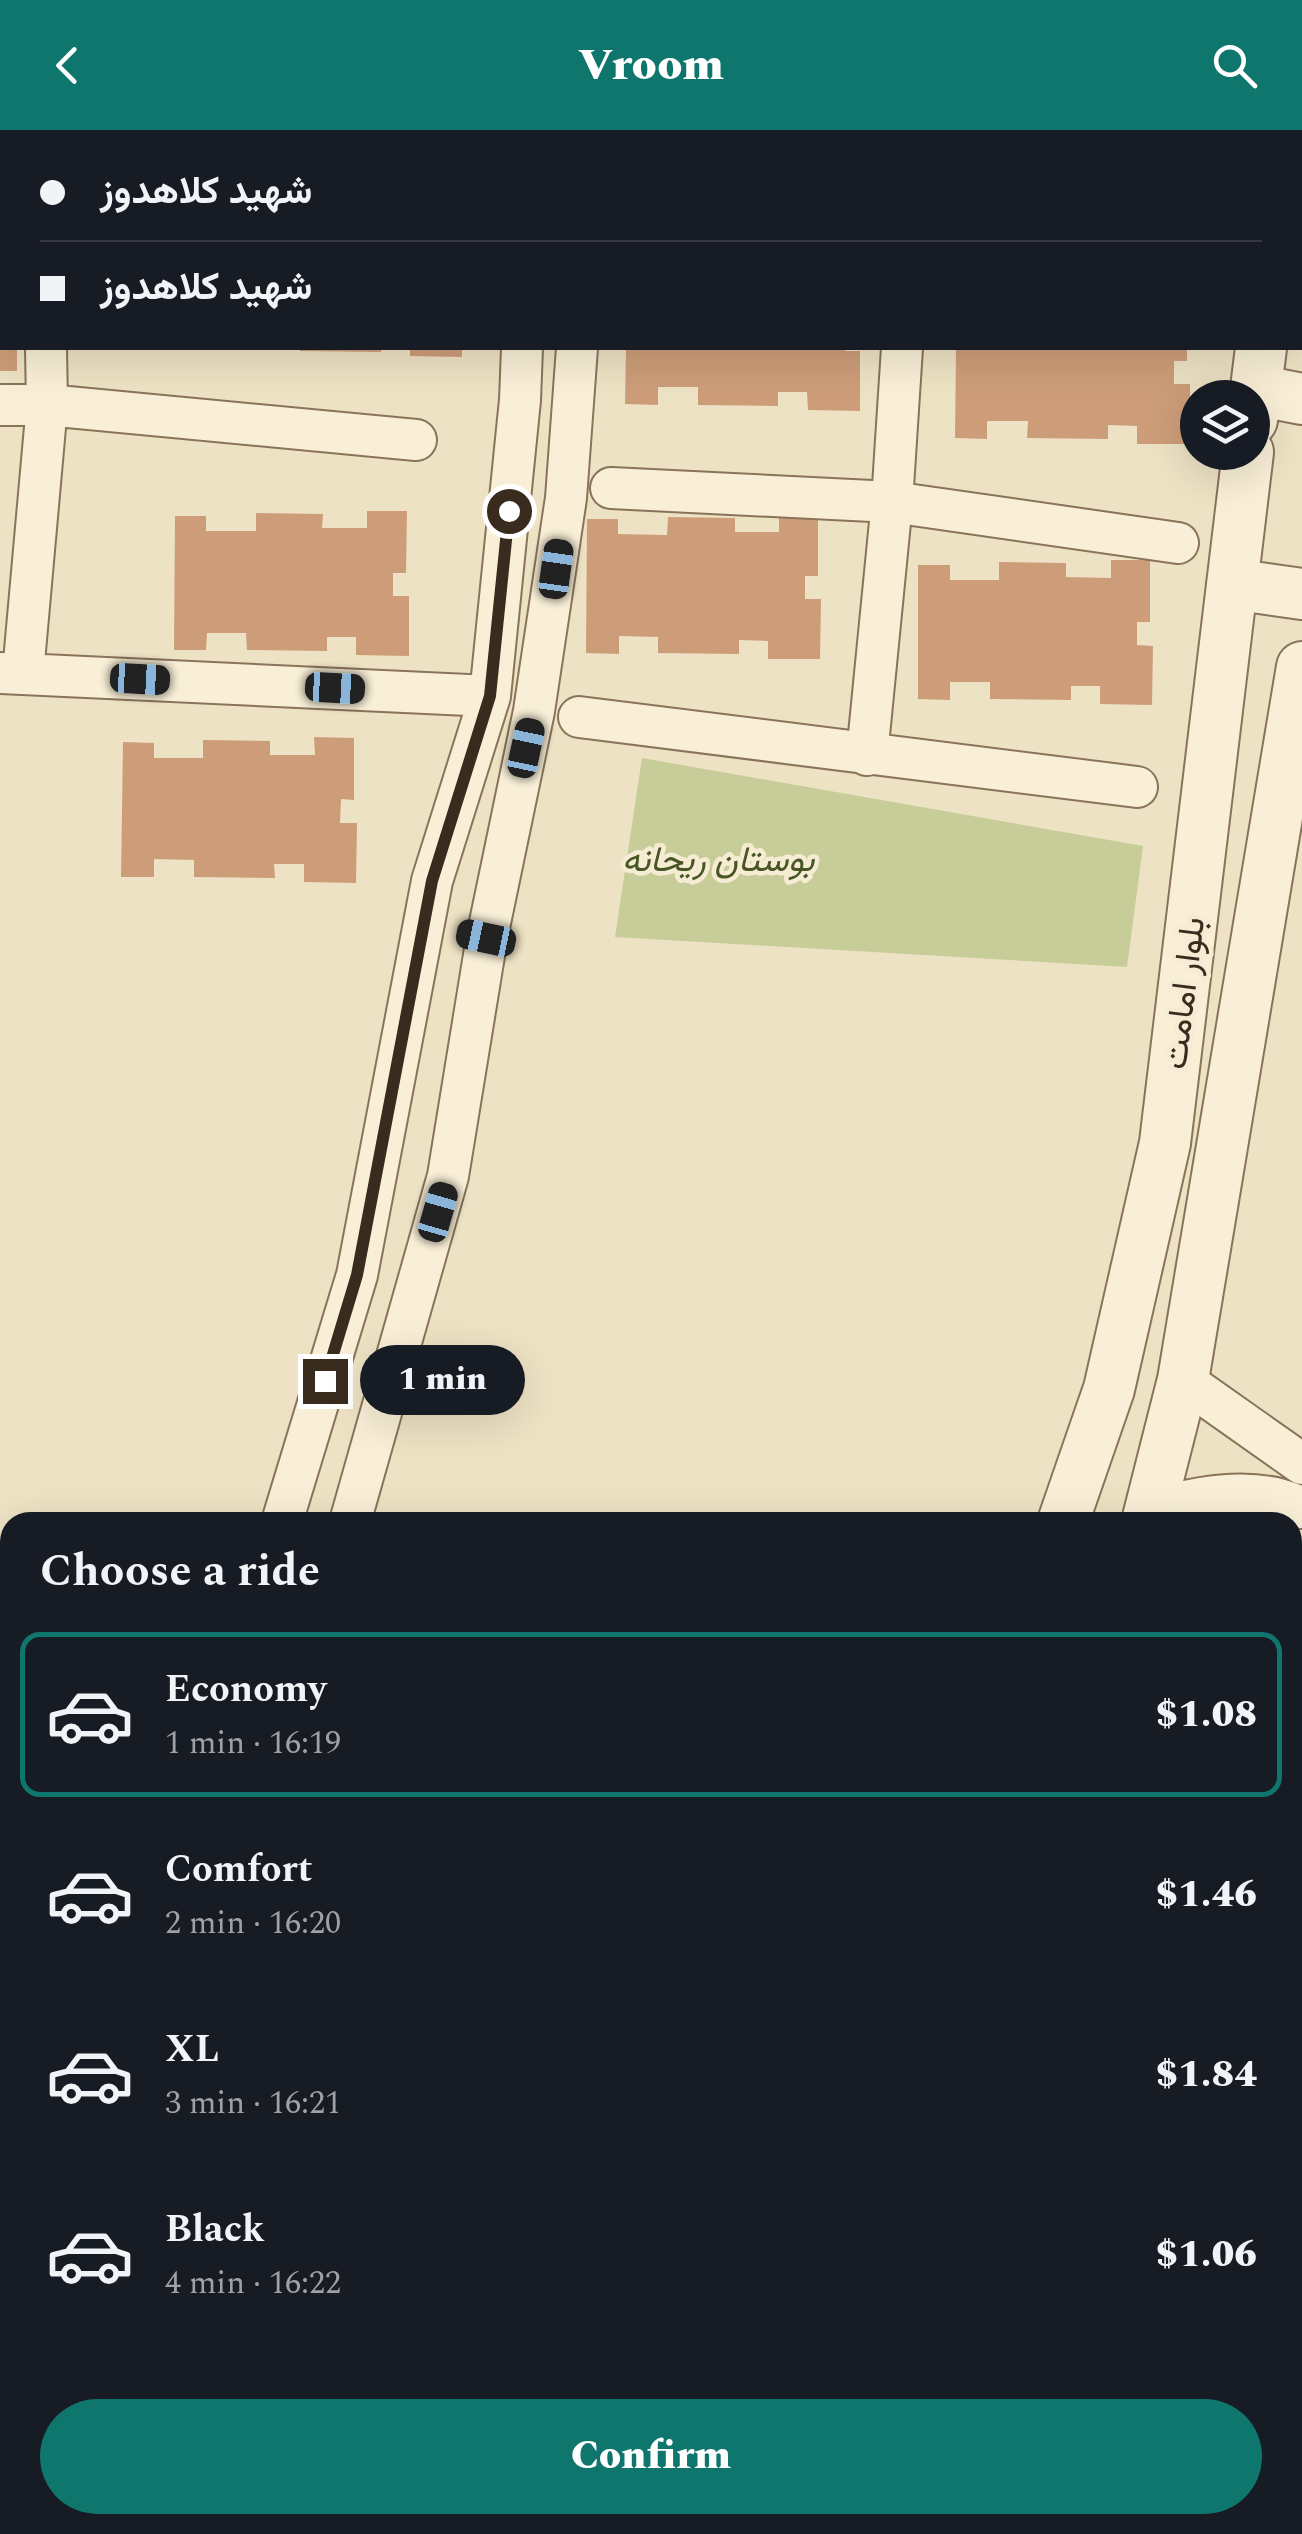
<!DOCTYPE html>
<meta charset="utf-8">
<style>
:root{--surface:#171b24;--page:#20242c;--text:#f1f3f6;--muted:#9ea1a6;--line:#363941;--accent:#0f766e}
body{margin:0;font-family:Spectral,Vazirmatn,serif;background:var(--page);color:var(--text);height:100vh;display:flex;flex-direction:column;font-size:38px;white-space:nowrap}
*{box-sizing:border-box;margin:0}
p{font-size:32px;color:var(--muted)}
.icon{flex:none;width:55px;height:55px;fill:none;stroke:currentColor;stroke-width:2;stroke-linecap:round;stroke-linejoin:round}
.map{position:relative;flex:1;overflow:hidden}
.side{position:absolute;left:0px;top:1382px;width:1302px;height:1022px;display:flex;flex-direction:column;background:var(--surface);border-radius:30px 30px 0 0;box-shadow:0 10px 40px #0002}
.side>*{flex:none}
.guide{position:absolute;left:0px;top:0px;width:1302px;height:220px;box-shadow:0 10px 40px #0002;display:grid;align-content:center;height:220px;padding:0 40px;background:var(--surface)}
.controls{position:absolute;left:1180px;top:250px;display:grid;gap:20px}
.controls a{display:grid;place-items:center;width:90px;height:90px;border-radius:50%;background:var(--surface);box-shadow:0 10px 40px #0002;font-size:50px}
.end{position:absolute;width:45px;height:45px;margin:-22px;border:12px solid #392c1e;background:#fff;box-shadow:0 0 0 5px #fff}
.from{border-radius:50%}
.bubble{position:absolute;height:70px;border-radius:35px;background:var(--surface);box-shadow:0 10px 40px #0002;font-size:32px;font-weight:800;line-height:70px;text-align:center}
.car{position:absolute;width:30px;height:60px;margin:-30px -15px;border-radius:12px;box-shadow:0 0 8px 2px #0007;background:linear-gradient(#222 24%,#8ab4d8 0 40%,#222 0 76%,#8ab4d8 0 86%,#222 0)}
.guide b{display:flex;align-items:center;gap:35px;height:95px;font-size:38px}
.guide b+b{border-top:2px solid var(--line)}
.guide i{width:25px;height:25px;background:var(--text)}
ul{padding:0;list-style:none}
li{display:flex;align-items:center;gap:30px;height:165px;margin:0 20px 15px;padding:0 20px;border:5px solid transparent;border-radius:20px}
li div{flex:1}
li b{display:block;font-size:38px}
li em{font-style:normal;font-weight:800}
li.active{border-color:var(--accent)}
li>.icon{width:90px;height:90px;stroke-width:1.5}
h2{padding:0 40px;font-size:45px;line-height:120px}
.action{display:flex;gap:20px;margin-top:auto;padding:20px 40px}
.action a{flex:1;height:115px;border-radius:60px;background:var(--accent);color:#fff;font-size:40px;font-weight:800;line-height:115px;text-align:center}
header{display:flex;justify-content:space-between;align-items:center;height:130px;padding:0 40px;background:var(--accent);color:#fff;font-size:45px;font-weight:800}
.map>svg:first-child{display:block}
</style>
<header><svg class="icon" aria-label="back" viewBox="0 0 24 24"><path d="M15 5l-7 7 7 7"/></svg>Vroom<svg class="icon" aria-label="search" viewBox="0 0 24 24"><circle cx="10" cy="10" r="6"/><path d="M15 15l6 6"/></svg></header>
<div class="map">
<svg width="1302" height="2404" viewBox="0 0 1302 2404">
<rect width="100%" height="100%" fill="#eee2c4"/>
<!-- green -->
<path fill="#c6cd98" d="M642 628 1143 716 1127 837 615 807Z"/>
<!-- building -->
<path fill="#cd9d79" d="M0 218H17V241H0Z
M300 218H381V222L300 221Z
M410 218H462V227L410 226Z
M626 218H845V221H860V281L808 280 807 262H778V276L698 275V257H658V275L625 274Z
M956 218H1187V231H1174V254H1190V314H1137V296L1108 295V309L1027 308 1028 291H987V309L955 308Z
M367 381H407L406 443H393V466H409V526L356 525V507H327V521L247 520 246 503H207L206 520H174L175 386H206V401H256V383L323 384 322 398H367Z
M779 383 818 384V446H805V469H821L820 529H768V511L739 510V524L658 523V507L619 506V524L586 523 587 389H618V404L667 405 668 387 735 388V402H779Z
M1111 430H1150V492H1137V515L1153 516 1152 575 1100 574V556H1071V570L990 569V552H950V570L918 569V435H950V450H999V432L1066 433V447L1111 448Z
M314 607 354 608V670L341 669 340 693H357L356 753 304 752V734H274L275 748 194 747V730L154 729V747H121L123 612 154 613V628H203V610L270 611V625H315Z"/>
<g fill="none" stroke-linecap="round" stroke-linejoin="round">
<defs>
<path id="minor" d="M584 0V2
M59 2V0
M530 2V0
M912 2V0
M0 27H2
M0 275H47L416 310
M611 358 892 372 1178 413
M0 543 490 566
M23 543 47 275 46 218
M579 587 1137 657
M867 625 892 372 902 218
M1183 1250 1302 1334
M1151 1380C1197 1366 1258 1354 1302 1378
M282 1392 357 1145 432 751 490 566 520 270 522 218
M350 1392 448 1046 487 807 534 581 566 368 577 218
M0 2051 10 2033
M0 2223 10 2204
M28 2395 54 2404"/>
<path id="tertiary" d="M1278 0V2
M1256 260 1302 269
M1252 290 1261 218
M1232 454 1302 464
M1063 1392 1109 1259 1165 1013 1248 322
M1147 1392 1183 1250 1302 537
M601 2404 607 2395
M702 2404 708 2395"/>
</defs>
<!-- minor casing -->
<use href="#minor" stroke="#89745a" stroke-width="44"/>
<!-- tertiary casing -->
<use href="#tertiary" stroke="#89745a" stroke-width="54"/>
<!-- minor -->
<use href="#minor" stroke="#f9efd7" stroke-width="40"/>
<!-- tertiary -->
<use href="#tertiary" stroke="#f9efd7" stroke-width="50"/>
</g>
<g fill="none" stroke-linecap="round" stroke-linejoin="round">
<!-- route -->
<path stroke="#392c1e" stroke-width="12" d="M325 1251 357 1145 432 751 490 566 509 381"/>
</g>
<g text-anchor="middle" stroke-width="9" stroke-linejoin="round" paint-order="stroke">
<!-- park labels -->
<g font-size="35" font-style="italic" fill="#485525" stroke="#f6ecd3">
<text x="718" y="741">بوستان ریحانه</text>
</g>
<!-- street labels -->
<g font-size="35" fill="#392c1e" stroke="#f6ecd3">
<text transform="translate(1183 863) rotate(-83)" y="12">بلوار امامت</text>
</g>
</g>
</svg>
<div class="controls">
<a><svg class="icon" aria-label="layers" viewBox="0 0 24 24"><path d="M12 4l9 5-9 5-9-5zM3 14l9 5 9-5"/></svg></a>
</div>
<i class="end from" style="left:509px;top:381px"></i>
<i class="end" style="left:325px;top:1251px"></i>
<div class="bubble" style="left:360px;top:1215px;width:165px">1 min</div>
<i class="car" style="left:556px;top:439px;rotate:8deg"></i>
<i class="car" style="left:140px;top:549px;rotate:93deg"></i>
<i class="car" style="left:335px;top:558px;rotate:93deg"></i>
<i class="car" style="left:526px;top:618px;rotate:12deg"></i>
<i class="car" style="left:486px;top:808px;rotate:282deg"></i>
<i class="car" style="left:438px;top:1082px;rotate:16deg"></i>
<div class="guide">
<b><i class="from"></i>شهید کلاهدوز</b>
<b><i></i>شهید کلاهدوز</b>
</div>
<section class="side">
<h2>Choose a ride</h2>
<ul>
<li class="active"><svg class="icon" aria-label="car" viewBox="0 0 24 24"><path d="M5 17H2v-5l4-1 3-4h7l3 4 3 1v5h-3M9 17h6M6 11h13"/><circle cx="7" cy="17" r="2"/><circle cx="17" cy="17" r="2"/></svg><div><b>Economy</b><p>1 min · 16:19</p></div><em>$1.08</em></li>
<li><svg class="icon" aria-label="car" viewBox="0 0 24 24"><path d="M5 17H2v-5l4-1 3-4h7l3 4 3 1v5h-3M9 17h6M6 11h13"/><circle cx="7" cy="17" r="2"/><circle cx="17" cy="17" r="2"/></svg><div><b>Comfort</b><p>2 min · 16:20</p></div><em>$1.46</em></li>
<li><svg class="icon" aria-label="car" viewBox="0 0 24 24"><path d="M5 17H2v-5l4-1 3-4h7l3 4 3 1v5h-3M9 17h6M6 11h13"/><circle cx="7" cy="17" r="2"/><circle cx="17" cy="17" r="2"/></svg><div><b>XL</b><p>3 min · 16:21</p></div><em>$1.84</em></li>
<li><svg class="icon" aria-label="car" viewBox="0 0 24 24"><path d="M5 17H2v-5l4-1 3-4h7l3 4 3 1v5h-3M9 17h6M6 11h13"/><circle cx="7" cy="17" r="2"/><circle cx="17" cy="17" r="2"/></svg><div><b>Black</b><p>4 min · 16:22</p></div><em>$1.06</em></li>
</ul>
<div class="action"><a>Confirm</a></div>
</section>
</div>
